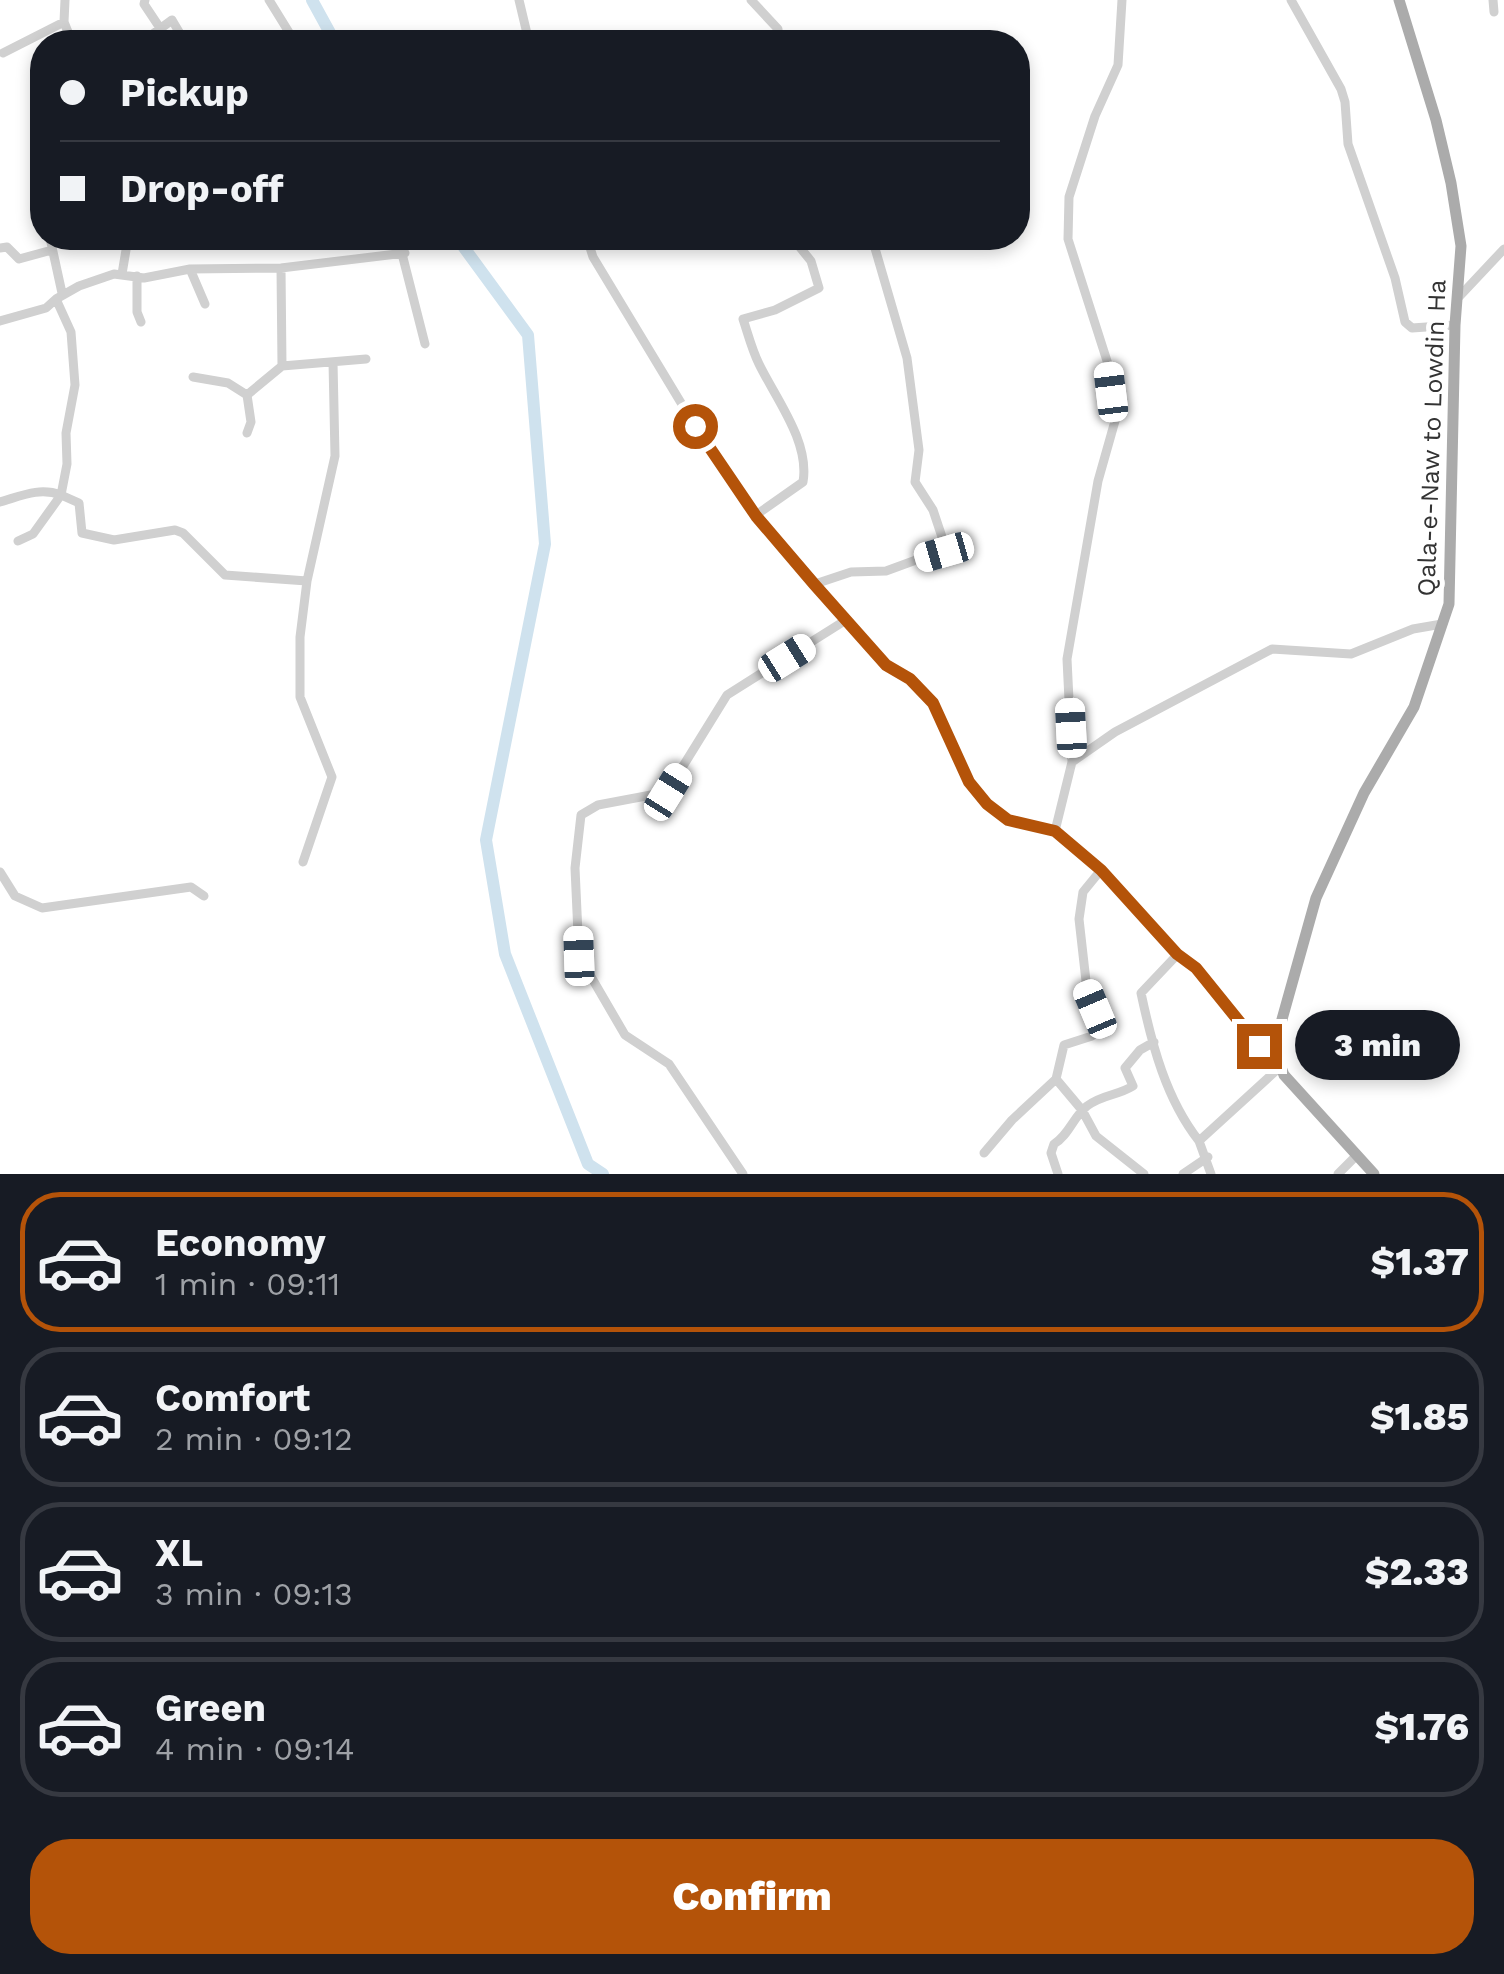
<!DOCTYPE html>
<meta charset="utf-8">
<style>
:root{--surface:#171b24;--page:#242831;--text:#f1f3f6;--muted:#9ea1a6;--line:#363941;--accent:#b45309}
body{margin:0;font-family:"Work Sans",sans-serif;background:var(--page);color:var(--text);height:100vh;display:flex;flex-direction:column;font-size:38px;white-space:nowrap}
*{box-sizing:border-box;margin:0}
p{font-size:32px;color:var(--muted)}
.icon{flex:none;width:55px;height:55px;fill:none;stroke:currentColor;stroke-width:2;stroke-linecap:round;stroke-linejoin:round}
.map{position:relative;height:1174px;overflow:hidden}
.side{display:flex;flex-direction:column;background:var(--surface);flex:1}
.side>*{flex:none}
.hud{position:absolute;left:30px;top:30px;width:1000px;height:220px;border-radius:40px;box-shadow:0 5px 15px #0003;display:grid;align-content:center;height:220px;padding:0 30px;background:var(--surface)}
.end{position:absolute;width:45px;height:45px;margin:-22px;border:12px solid #b45309;background:#fff;box-shadow:0 0 0 5px #fff}
.from{border-radius:50%}
.bubble{position:absolute;height:70px;border-radius:35px;background:var(--surface);box-shadow:0 5px 15px #0003;font-size:32px;font-weight:800;line-height:70px;text-align:center}
.car{position:absolute;width:30px;height:60px;margin:-30px -15px;border-radius:12px;box-shadow:0 0 8px 2px #0007;background:linear-gradient(#fff 24%,#345 0 40%,#fff 0 76%,#345 0 86%,#fff 0)}
.hud b{display:flex;align-items:center;gap:35px;height:95px;font-size:38px}
.hud b+b{border-top:2px solid var(--line)}
.hud i{width:25px;height:25px;background:var(--text)}
ul{padding:18px 0 0;list-style:none}
li{display:flex;align-items:center;gap:30px;height:140px;margin:0 20px 15px;padding:0 10px;border:5px solid var(--line);border-radius:40px}
li div{flex:1}
li b{display:block;font-size:38px}
li em{font-style:normal;font-weight:800}
li.selected{border-color:var(--accent)}
li>.icon{width:90px;height:90px;stroke-width:1.5}
.primary-button{display:flex;gap:20px;margin-top:auto;padding:20px 30px}
.primary-button a{flex:1;height:115px;border-radius:40px;background:var(--accent);color:#fff;font-size:40px;font-weight:800;line-height:115px;text-align:center}
.map>svg:first-child{display:block}
</style>
<div class="map">
<svg width="1504" height="1174" viewBox="0 0 1504 1174">
<rect width="100%" height="100%" fill="#fff"/>
<g fill="none" stroke-linecap="round" stroke-linejoin="round">
<!-- river -->
<path stroke="#cfe2ee" stroke-width="12" d="M312 0 335 42
M457 238 528 335 545 544 486 840 505 954 588 1164 603 1174"/>
<!-- minor -->
<path stroke="#d0d0d0" stroke-width="9" d="M65 0 64 22 72 42
M145 0 144 4 160 28
M269 0 295 42
M519 0 529 42
M751 0 778 29 779 42
M1291 0 1341 89 1345 102 1348 144 1395 278 1405 322 1412 328 1455 325
M1493 0 1494 12
M142 42 172 20 185 42
M3 53 64 22
M50 238 62 293
M398 238 425 344
M587 238 593 257 695 426 756 515 886 665 910 679 933 703 969 782 987 804 1008 820 1055 831 1101 870 1177 955 1196 967 1259 1047 1280 1067 1199 1141 1211 1174
M0 248 7 247 19 259 52 250
M281 268 282 366
M190 269 205 304
M122 274 128 238
M137 276V312L141 322
M56 299 79 286 114 274 144 278 190 269 281 268 405 253
M1457 299 1504 249
M0 321 46 308 56 299 71 332 75 385 66 433 67 464 61 495C39 487 21 496 0 502
M193 377 228 383 247 395
M247 433 251 422 247 395 282 366 366 359
M756 515 803 482C810 442 776 399 759 364 752 350 748 334 743 319L775 310 819 288 811 261 798 245
M18 541 33 534 61 495 79 503 82 533 114 540 175 530 183 533 225 575 307 581
M815 584 851 572 886 571 946 549 933 510 915 482 919 450 907 358 872 238
M1072 762 1067 659 1098 481 1115 421 1108 364 1068 239 1069 197 1095 116 1118 65 1122 0
M1055 831 1072 762 1115 732 1272 649 1351 654 1413 629 1442 624
M303 862 332 777 300 697V637L307 581 335 456 333 362
M0 872 15 896 42 908 191 887 204 896
M1177 955 1141 993C1152 1045 1166 1099 1199 1141
M1056 1079 1082 1110 1096 1136 1144 1174
M984 1153 1012 1120 1056 1079 1064 1045 1092 1036 1096 1015 1087 990 1079 919 1083 892 1101 870
M743 1174 669 1064 625 1035 579 956 575 868 581 815 598 805 667 792 727 695 846 620
M1058 1174 1051 1153 1054 1144C1069 1135 1073 1117 1087 1106 1103 1094 1117 1096 1133 1086L1125 1068 1140 1050 1154 1042
M1183 1174 1208 1157
M1338 1174 1357 1155"/>
<!-- major -->
<path stroke="#ababab" stroke-width="11" d="M1374 1174 1284 1075 1277 1057 1279 1030 1316 898 1364 793 1414 707 1449 604 1455 325 1461 246 1451 183 1436 120 1399 0"/>
</g>
<g fill="none" stroke-linecap="round" stroke-linejoin="round">
<!-- route -->
<path stroke="#b45309" stroke-width="12" d="M695 426 756 516 814 584 886 665 910 679 933 703 969 782 987 804 1008 820 1055 831 1101 870 1177 954 1196 968 1259 1046"/>
</g>
<g text-anchor="middle" stroke-width="10" stroke-linejoin="round" paint-order="stroke">
<!-- street labels -->
<g font-size="25" fill="#333" stroke="#fff">
<text transform="translate(1431 438) rotate(-88)" y="9">Qala-e-Naw to Lowdin Ha</text>
</g>
</g>
</svg>
<i class="end from" style="left:695px;top:426px"></i>
<i class="end" style="left:1259px;top:1046px"></i>
<div class="bubble" style="left:1295px;top:1010px;width:165px">3 min</div>
<i class="car" style="left:1111px;top:392px;rotate:353deg"></i>
<i class="car" style="left:944px;top:552px;rotate:254deg"></i>
<i class="car" style="left:787px;top:658px;rotate:58deg"></i>
<i class="car" style="left:1071px;top:728px;rotate:357deg"></i>
<i class="car" style="left:668px;top:792px;rotate:32deg"></i>
<i class="car" style="left:579px;top:956px;rotate:358deg"></i>
<i class="car" style="left:1095px;top:1009px;rotate:337deg"></i>
<div class="hud">
<b><i class="from"></i>Pickup</b>
<b><i></i>Drop-off</b>
</div>
</div>
<section class="side">
<ul>
<li class="selected"><svg class="icon" aria-label="car" viewBox="0 0 24 24"><path d="M5 17H2v-5l4-1 3-4h7l3 4 3 1v5h-3M9 17h6M6 11h13"/><circle cx="7" cy="17" r="2"/><circle cx="17" cy="17" r="2"/></svg><div><b>Economy</b><p>1 min · 09:11</p></div><em>$1.37</em></li>
<li><svg class="icon" aria-label="car" viewBox="0 0 24 24"><path d="M5 17H2v-5l4-1 3-4h7l3 4 3 1v5h-3M9 17h6M6 11h13"/><circle cx="7" cy="17" r="2"/><circle cx="17" cy="17" r="2"/></svg><div><b>Comfort</b><p>2 min · 09:12</p></div><em>$1.85</em></li>
<li><svg class="icon" aria-label="car" viewBox="0 0 24 24"><path d="M5 17H2v-5l4-1 3-4h7l3 4 3 1v5h-3M9 17h6M6 11h13"/><circle cx="7" cy="17" r="2"/><circle cx="17" cy="17" r="2"/></svg><div><b>XL</b><p>3 min · 09:13</p></div><em>$2.33</em></li>
<li><svg class="icon" aria-label="car" viewBox="0 0 24 24"><path d="M5 17H2v-5l4-1 3-4h7l3 4 3 1v5h-3M9 17h6M6 11h13"/><circle cx="7" cy="17" r="2"/><circle cx="17" cy="17" r="2"/></svg><div><b>Green</b><p>4 min · 09:14</p></div><em>$1.76</em></li>
</ul>
<div class="primary-button"><a>Confirm</a></div>
</section>
